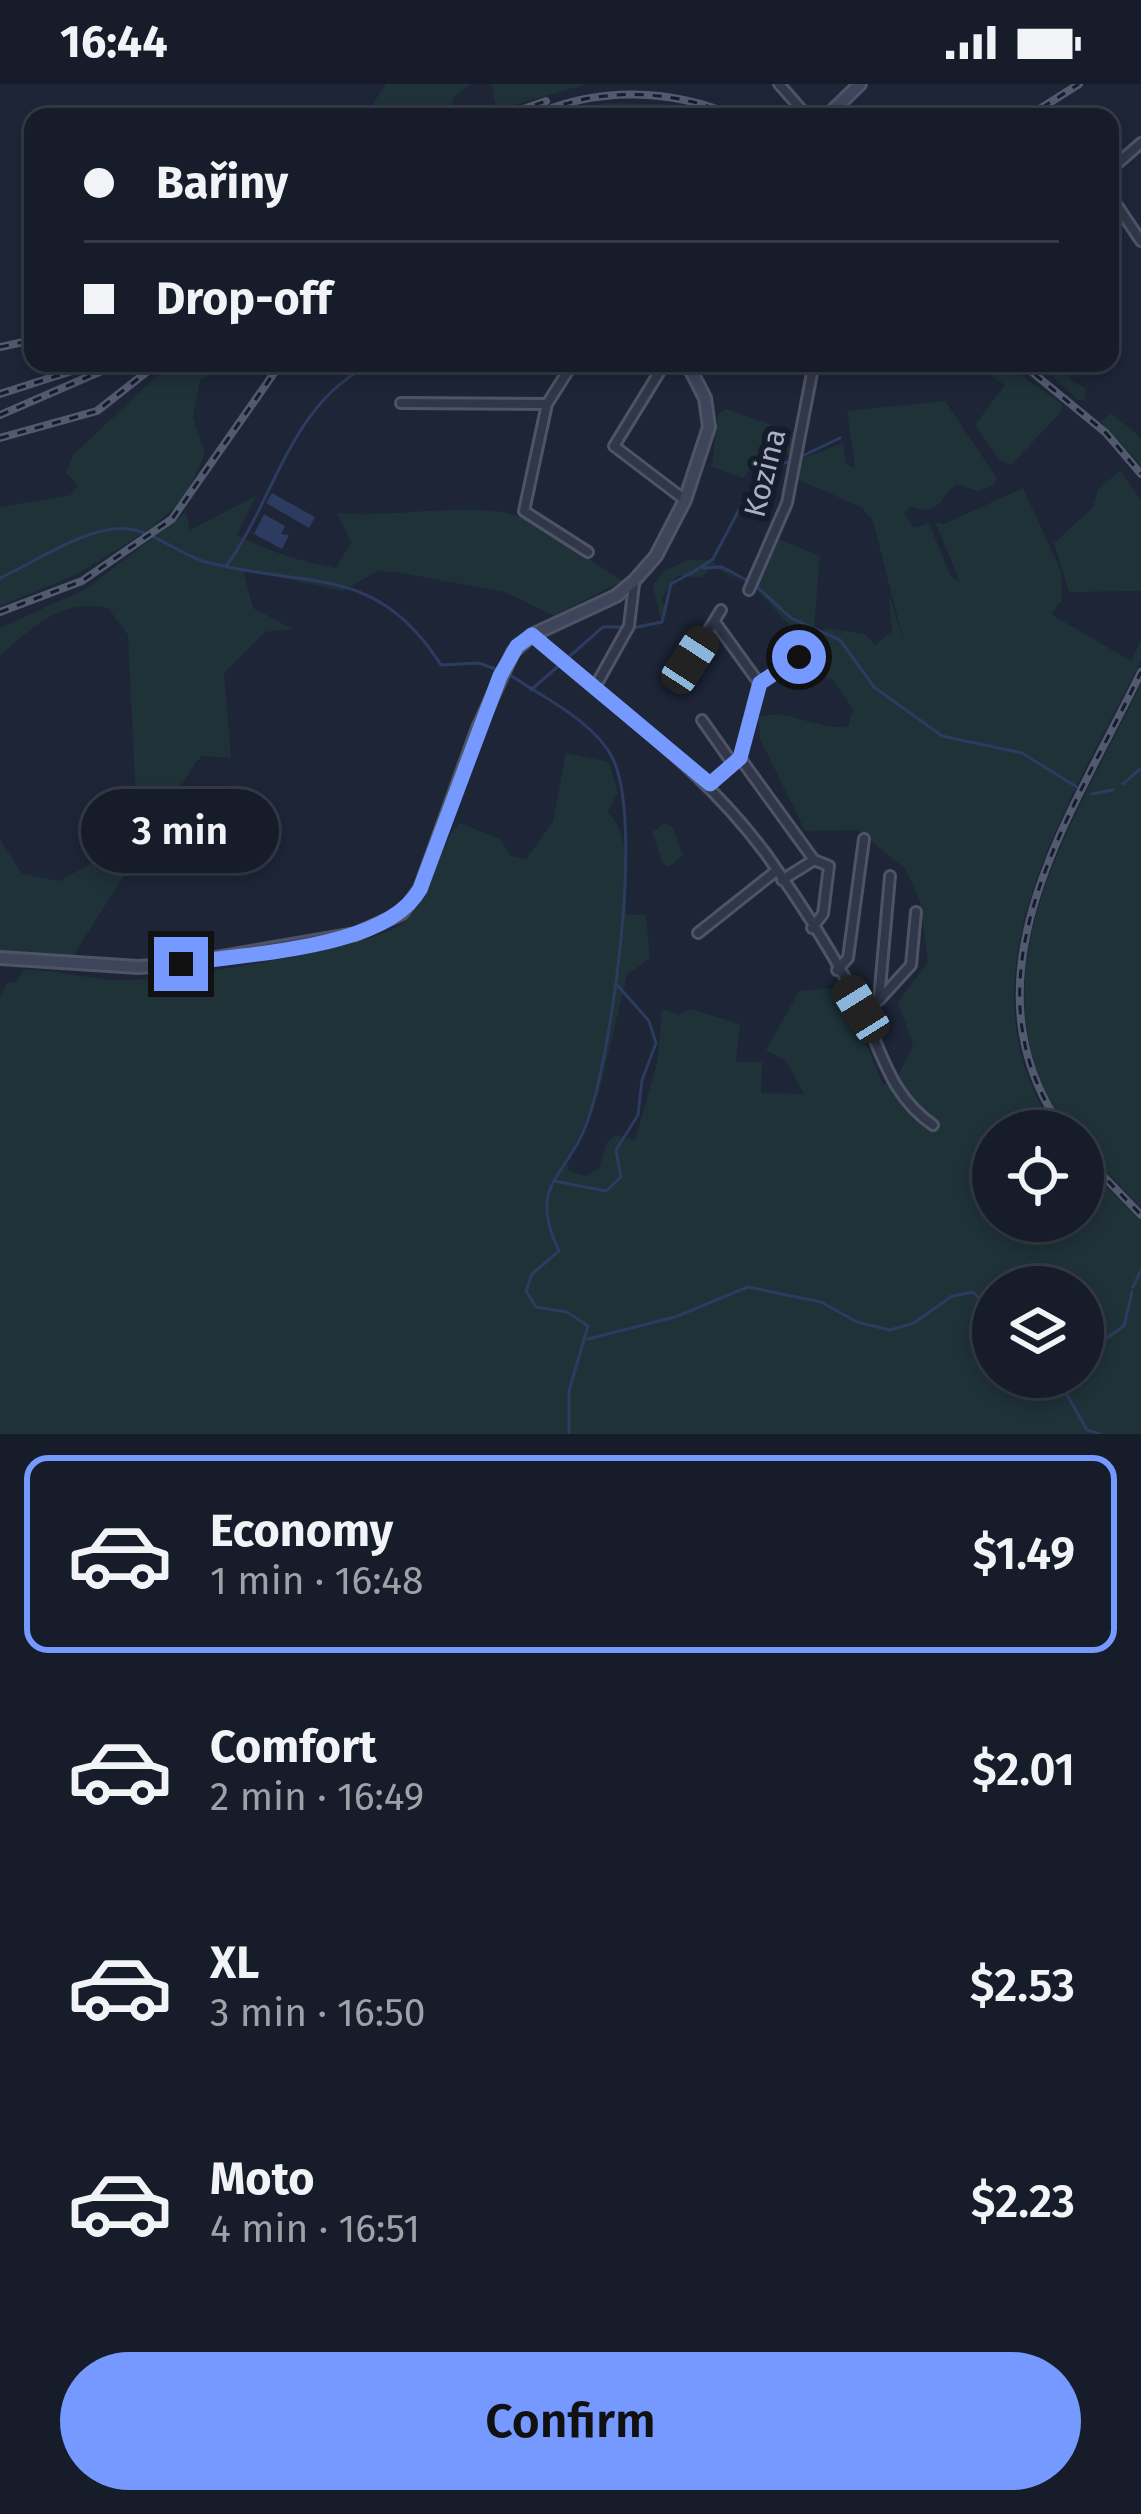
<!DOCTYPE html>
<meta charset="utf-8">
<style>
:root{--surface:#161c29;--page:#232935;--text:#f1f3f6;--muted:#9ea1a8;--line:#353a46;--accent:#7599ff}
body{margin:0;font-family:"Fira Sans",sans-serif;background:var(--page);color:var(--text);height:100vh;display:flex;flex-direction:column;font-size:45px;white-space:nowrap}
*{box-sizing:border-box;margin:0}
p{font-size:39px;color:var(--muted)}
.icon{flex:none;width:66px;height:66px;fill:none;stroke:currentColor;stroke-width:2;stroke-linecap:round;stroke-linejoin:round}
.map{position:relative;height:1350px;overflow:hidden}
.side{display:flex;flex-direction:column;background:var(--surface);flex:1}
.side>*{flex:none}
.guide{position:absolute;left:24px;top:24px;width:1095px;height:264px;border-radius:24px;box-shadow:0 6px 18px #0003,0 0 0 3px var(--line);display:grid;align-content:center;height:264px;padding:0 60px;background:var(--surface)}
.controls{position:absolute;left:972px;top:1026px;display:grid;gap:24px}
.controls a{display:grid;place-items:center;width:132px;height:132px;border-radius:50%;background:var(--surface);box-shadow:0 6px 18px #0003,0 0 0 3px var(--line);font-size:60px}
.end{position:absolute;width:54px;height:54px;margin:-27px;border:15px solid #7599ff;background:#111;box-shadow:0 0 0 6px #111}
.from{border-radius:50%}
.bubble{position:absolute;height:84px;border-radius:42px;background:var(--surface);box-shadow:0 6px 18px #0003,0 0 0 3px var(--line);font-size:39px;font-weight:600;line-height:84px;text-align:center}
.car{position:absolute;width:36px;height:72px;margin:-36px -18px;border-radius:15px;box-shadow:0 0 9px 3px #0007;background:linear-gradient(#222 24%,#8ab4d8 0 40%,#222 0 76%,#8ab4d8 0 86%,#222 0)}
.guide b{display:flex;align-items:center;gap:42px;height:114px;font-size:45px}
.guide b+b{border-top:3px solid var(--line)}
.guide i{width:30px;height:30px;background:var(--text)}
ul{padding:21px 0 0;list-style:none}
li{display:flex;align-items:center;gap:36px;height:198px;margin:0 24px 18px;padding:0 36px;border:6px solid transparent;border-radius:24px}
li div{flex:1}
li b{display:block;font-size:45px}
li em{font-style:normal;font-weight:600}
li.active{border-color:var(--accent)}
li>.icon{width:108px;height:108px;stroke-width:1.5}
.primary-button{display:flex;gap:24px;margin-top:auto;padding:24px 60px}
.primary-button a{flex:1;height:138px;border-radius:72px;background:var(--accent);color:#111;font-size:48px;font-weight:600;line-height:138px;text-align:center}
.status{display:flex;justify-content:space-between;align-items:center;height:84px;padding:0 60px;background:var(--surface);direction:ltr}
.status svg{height:33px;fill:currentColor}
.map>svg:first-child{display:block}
</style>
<div class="status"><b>16:44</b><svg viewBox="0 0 49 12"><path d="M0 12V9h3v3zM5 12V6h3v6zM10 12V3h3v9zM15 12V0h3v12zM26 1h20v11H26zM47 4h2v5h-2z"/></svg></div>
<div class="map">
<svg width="1141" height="1350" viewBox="0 0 1141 1350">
<rect width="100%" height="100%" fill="#1d2537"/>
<!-- green -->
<path fill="#1f3238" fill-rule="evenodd" d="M386 0H471L453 14 450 33H364Z
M491 0H587L497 26Z
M605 19 664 20 668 25 565 33Z
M171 279H238L200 296 193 333 205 370 184 415 151 444 78 490 0 522V423L71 411 77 401 66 389 73 371Z
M972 279H1003L1061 319 1062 327 1011 381 999 376 975 341 1005 301Z
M1038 279H1061L1073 298 1085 304V316H1078Z
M945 317 997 394 995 401 977 407 957 400C939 413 942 433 910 423L904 429 914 444 929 439 951 493 960 498 935 438 944 440 1023 404 1061 487 1062 516 1051 530 1131 577 1141 555V576C1073 717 948 894 1057 1047H993V1137H1083V1079L1141 1138V1350H0V912L8 898 15 899 24 886C57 885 90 896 124 896 172 895 366 866 401 840 439 810 431 769 460 739L500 755 511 772 526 775 553 738 566 669 609 678 618 709 607 728C632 749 626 800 626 831H646L650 874 627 891 599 1009 567 1077 569 1087 585 1092 599 1085 606 1060 615 1051 635 1056 657 979 662 925 680 931 690 925 740 940 736 978H762L761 1009 804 1010 786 977 766 966 799 907 843 903 883 1001 898 992 913 961 898 918 928 878 920 818 905 784 857 746 805 747 760 655 758 633C790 624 815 646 848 643L853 625 832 594 827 596 817 551 826 544 865 550 875 561 892 547 889 509 906 567 873 437 861 423 799 396 800 375 843 359 846 380 855 384 847 327ZM993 1203H1083V1293H993Z
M726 325 796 349 791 370 754 380 743 394 712 383 718 330Z
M1111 329 1141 354V381L1101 338Z
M1120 387 1141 416V507L1069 508 1054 459 1093 423 1098 405Z
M256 412 237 451C270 468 300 477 336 484L351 458 337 429C388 435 486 415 526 435 560 451 591 477 622 497L554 532 505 508 401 489 378 487 342 507 243 485 253 524 293 545 265 548 224 589 231 674 202 672 196 678 72 874 0 869V755L22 790 60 797 91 779 137 738 128 551 108 524C60 514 36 542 0 571V544L86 505 186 428 190 446Z
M776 454 820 472 814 542 805 558 754 503Z
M687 476H710L746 500 712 482 701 494 678 491 661 515 667 528 662 540 653 501 664 487Z
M1141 600V1124L1083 1063V1047H1070C960 900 1075 738 1141 600Z
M665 739 672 742 683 771 669 783 663 780 652 748Z"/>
<!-- water -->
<path fill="#2c3b5f" d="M272 409 315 433 309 444 266 419Z
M264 430 285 442 281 450 289 451 282 465 254 450Z"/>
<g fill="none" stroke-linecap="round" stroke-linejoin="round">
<!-- stream -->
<path stroke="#2c3b5f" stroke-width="3" d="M798 374 840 354
M227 481C276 413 291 316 374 279
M703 484 722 483 750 498
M690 490 713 475 760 386 791 377
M0 494C36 478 89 440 129 445 155 448 180 471 206 478 307 505 376 478 441 581L479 579 498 586
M754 500 791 534 840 556 874 603 942 652 1022 669 1077 703
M632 544 662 538 671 500 689 490
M507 589C540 612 595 637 613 675 644 740 612 966 588 1036 568 1094 526 1098 559 1167L532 1190 526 1207 536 1223 567 1228 588 1242 569 1307V1350
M531 606 603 543H623
M1123 700 1141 684
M1092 710 1113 706
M554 1097 606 1107 621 1093 616 1066 638 1031 642 996 656 959 649 937 618 902
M1133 1203 1141 1186
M588 1255 675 1233 748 1203 821 1218 857 1238 890 1246 914 1239 952 1212 973 1208 993 1229
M1083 1264 1094 1263 1124 1242 1132 1208
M1057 1293 1087 1346 1100 1350"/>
<defs>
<path id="street" d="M779 0 808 33
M1110 86 1141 59
M1110 111 1141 157
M573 279 547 320 524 427 588 468
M665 279 614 362 685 416
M401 319 547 320
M749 506 787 419 814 279
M715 538 759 599
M532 551C614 625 699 679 766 770 800 818 837 874 862 927 883 971 891 1012 933 1041
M682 590 721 526
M595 603 629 542 634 500
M702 636 733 680
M740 674 814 776 829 782 823 830 812 844
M710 700 740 674 759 599 799 572 811 589
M782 796 814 776
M698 849 776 787
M837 886 848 874 864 755
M880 915 911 881 916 828
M861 924 879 916 890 792"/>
<path id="secondary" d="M826 33 860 0
M0 874 138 883 181 880 356 850 402 829 420 805 478 644 513 568 532 551 616 512 634 497 656 472 685 416 709 343 705 314 687 279"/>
</defs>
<!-- street casing -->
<use href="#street" stroke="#4e5466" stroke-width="14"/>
<!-- secondary casing -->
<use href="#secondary" stroke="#4e5466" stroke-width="16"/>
<!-- street -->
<use href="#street" stroke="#303748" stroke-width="8"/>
<!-- secondary -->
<use href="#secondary" stroke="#3e455b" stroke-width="10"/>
<defs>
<path id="rail" d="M501 33 546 17
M530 33C596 2 671 4 737 33
M627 33 683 28
M1027 33 1079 0
M0 263 33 256
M1021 279 1106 349 1141 390
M0 310 97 279
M0 331 120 279
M0 354 97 327 158 279
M0 528 82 497 172 435 281 279
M1064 1047C955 894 1073 730 1141 588
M1083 1071 1141 1131"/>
</defs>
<!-- rail casing -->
<use href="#rail" stroke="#525a6f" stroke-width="8"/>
<!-- rail -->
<use href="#rail" stroke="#161c2c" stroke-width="3" stroke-dasharray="9" stroke-linecap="butt"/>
</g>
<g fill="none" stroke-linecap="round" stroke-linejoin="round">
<!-- route -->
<path stroke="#7599ff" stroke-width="15" d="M181 880C246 869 386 866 420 805L500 592 517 562 532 551 710 700 740 674 760 599 799 573"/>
</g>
<g text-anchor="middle" stroke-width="12" stroke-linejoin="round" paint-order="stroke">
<!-- street labels -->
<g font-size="30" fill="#aab1c5" stroke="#161c2c">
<text transform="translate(765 389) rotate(-76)" y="10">Kozina</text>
</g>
</g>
</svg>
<div class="controls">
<a><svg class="icon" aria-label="locate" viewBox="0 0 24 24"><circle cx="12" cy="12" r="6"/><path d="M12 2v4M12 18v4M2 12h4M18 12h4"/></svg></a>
<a><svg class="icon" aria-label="layers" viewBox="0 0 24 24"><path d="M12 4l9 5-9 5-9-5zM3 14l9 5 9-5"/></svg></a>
</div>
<i class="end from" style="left:799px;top:573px"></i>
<i class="end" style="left:181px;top:880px"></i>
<div class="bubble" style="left:81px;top:705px;width:198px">3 min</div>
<i class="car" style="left:690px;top:576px;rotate:33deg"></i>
<i class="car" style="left:861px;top:925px;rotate:328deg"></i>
<div class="guide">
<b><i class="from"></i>Bařiny</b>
<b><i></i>Drop-off</b>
</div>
</div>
<section class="side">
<ul>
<li class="active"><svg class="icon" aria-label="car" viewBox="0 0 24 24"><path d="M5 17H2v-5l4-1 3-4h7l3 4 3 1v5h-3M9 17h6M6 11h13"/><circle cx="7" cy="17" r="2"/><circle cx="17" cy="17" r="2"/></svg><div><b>Economy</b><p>1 min · 16:48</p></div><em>$1.49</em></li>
<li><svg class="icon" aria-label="car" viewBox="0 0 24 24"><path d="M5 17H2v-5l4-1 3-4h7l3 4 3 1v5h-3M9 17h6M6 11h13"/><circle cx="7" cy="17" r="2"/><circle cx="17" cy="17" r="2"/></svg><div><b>Comfort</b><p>2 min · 16:49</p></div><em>$2.01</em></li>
<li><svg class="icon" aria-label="car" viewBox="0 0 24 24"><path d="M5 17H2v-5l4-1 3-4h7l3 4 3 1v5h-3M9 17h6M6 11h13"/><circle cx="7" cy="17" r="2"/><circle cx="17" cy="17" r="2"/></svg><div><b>XL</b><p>3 min · 16:50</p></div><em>$2.53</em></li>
<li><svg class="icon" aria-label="car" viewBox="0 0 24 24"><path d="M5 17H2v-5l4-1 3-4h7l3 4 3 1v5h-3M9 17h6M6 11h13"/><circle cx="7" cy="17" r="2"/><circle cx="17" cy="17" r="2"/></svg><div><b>Moto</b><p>4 min · 16:51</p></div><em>$2.23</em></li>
</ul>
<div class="primary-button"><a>Confirm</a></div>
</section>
